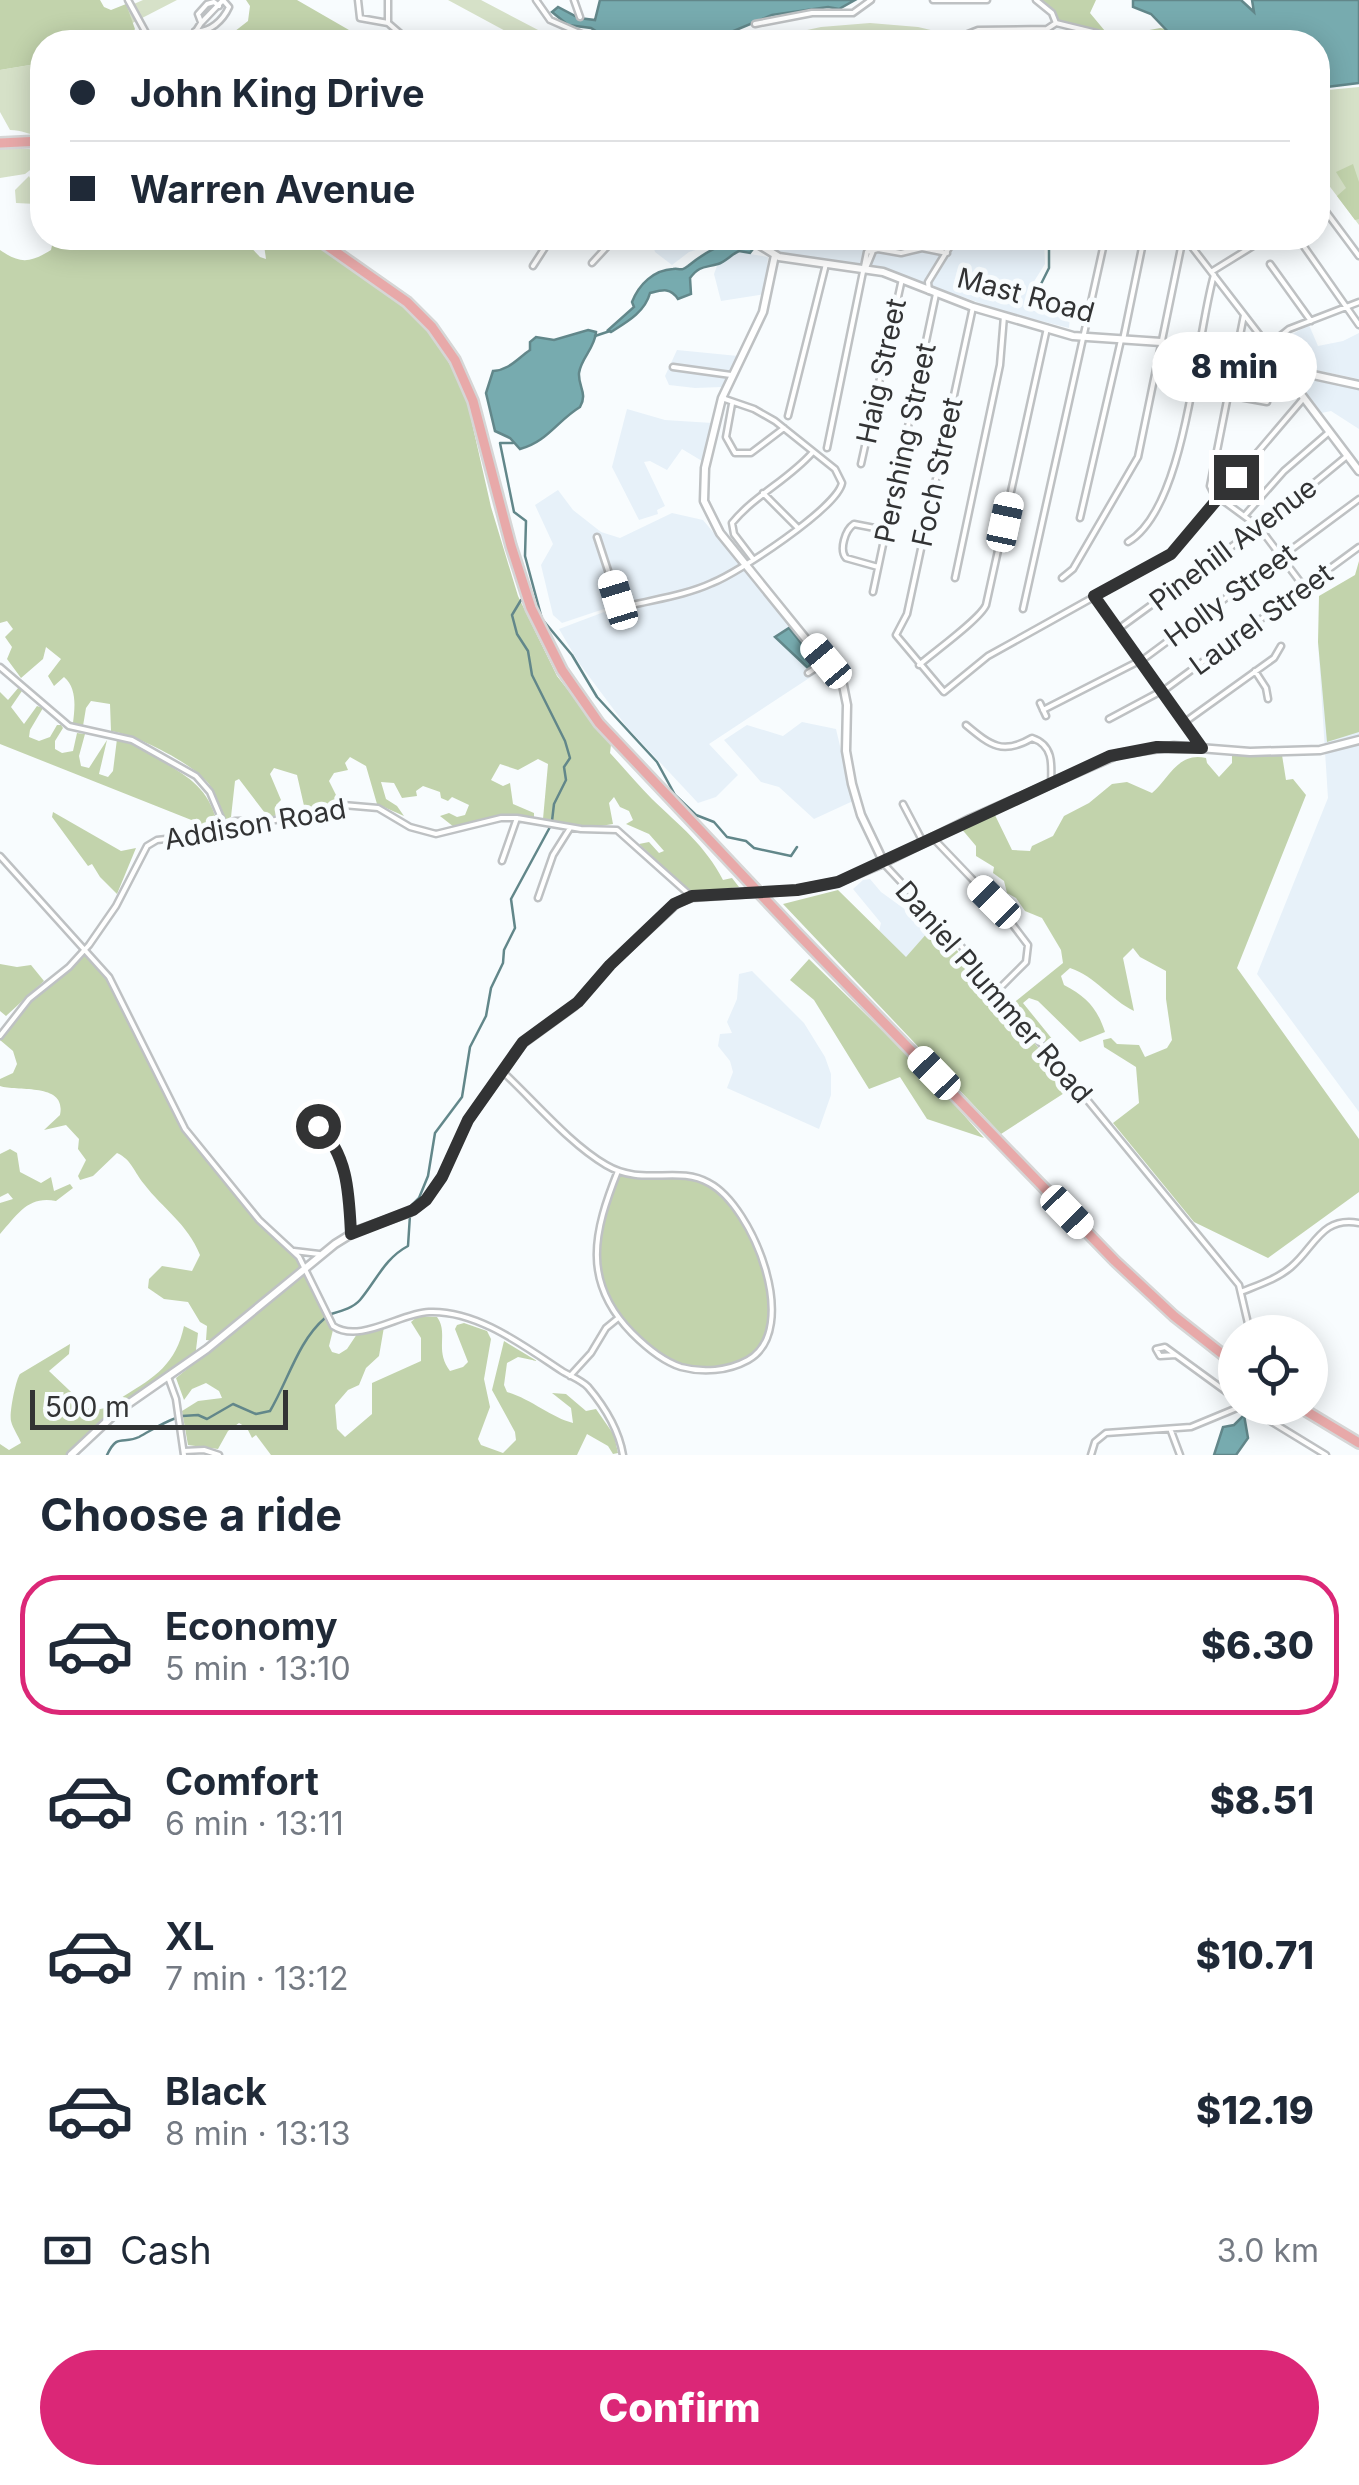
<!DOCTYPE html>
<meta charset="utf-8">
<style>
:root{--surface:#fff;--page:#f2f2f3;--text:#1f2937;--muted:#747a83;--line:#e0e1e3;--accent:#db2777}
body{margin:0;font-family:Inter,sans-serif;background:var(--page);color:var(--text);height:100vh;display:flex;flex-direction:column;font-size:38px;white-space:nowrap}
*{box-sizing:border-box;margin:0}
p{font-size:32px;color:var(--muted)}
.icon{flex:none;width:55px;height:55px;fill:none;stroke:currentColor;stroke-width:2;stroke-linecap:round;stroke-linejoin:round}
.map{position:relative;height:1455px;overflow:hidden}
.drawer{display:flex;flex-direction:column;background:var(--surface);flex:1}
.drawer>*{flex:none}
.guide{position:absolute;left:30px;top:30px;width:1300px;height:220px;border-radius:40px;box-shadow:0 5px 25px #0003;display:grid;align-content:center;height:220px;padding:0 40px;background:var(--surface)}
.controls{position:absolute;left:1218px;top:1315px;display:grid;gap:20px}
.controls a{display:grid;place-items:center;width:110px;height:110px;border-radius:50%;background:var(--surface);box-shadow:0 5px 25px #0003;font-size:50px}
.scale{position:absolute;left:30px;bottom:25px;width:258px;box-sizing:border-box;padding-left:10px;border:5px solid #323334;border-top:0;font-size:28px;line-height:35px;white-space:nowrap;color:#323334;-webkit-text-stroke:8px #f8fcfe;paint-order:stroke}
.end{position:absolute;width:45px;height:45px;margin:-22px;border:12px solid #323334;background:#fff;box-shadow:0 0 0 5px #fff}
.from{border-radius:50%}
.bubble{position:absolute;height:70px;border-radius:35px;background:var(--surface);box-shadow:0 5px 25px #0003;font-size:32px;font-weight:800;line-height:70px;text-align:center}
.car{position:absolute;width:30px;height:60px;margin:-30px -15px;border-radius:12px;box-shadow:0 0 8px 2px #0007;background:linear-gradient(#fff 24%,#345 0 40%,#fff 0 76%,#345 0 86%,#fff 0)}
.guide b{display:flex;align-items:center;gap:35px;height:95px;font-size:38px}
.guide b+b{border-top:2px solid var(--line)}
.guide i{width:25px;height:25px;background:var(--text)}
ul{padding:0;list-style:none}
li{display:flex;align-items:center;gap:30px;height:140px;margin:0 20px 15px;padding:0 20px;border:5px solid transparent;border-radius:40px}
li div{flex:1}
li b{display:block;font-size:38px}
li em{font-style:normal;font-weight:800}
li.active{border-color:var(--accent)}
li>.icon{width:90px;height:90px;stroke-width:1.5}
h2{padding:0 40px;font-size:45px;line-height:120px}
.pay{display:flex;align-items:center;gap:25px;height:110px;padding:0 40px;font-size:38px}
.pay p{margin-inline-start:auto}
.primary-button{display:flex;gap:20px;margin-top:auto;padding:20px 40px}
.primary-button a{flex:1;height:115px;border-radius:60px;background:var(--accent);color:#fff;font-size:40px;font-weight:800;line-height:115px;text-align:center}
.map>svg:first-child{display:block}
</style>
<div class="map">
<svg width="1359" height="1455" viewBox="0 0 1359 1455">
<rect width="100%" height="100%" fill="#f8fcfe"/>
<!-- built -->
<path fill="#e7f1f9" d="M651 238H735L689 252 672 265 655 252Z
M782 238H1044L1045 264 1028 291 1024 308 1052 316 1070 315 1069 328 1005 312 876 266 786 254 776 250Z
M738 252 768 257 765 294 721 301 714 274 717 266Z
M1309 325 1318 346 1343 341 1359 333V379L1286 364 1273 345Z
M677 350 738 356 722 387 695 388 669 385 665 376Z
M1296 375 1359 388V429L1331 411 1317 414 1291 378Z
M627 409 665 420 712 423 702 461 682 449 667 470 650 461 644 462 665 506 657 510 658 514 639 520 612 467Z
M558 490 573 510 601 532 620 538 672 513 703 520 826 667 709 744 738 775 716 797 698 803 626 726 579 663 559 629 604 612 610 619 640 607 611 614 607 608 562 623 553 615 541 565 553 544 535 505Z
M1359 626V1112L1257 974 1328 798 1318 642Z
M802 722 836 729 853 801 814 819 779 787 761 782 724 740 747 725 783 736Z
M870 879 881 892 931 928 906 958 879 931 881 923 853 889 863 880Z
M752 971 804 1023 825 1057 831 1074V1095L819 1129 727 1088 733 1072 730 1061 718 1046 720 1034 732 1033 727 1022 737 999 739 974Z"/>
<!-- green -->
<path fill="#d6e1c8" d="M143 0H177L113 33 47 42Z
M448 0H481L561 42H526Z
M870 23 918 27 982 42 856 36 818 42H752L821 27Z
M42 63V135C30 136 23 130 10 130L0 112V70Z
M1359 87V225L1318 171V91Z
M0 147 42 150V161L25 174 0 178Z
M29 176 41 200 36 204 16 203 15 190Z"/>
<!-- forest -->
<path fill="#c2d3ac" d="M0 0H100L104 7 111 10 126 4 135 29 127 42H42V63L0 70Z
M246 0H297L349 30 343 42H221L248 21 250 6Z
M1040 0H1096L1090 13 1105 31 1059 21 1048 5Z
M1160 28 1166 29 1174 38V42H1144L1142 36 1123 35Z
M1353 164 1359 182V219L1355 220 1337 196 1346 188 1336 172Z
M63 238H242L260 257 266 259 264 245 275 250 281 246 265 238H304L375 283 422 322 444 354 465 392 491 507 518 596 557 676 611 745 610 753C624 768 637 784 652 799 680 826 705 845 723 880L732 878 739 887 692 893 639 844 649 842 659 853 664 851 649 834 626 824 633 820 629 811 620 807 614 797 609 803 613 824 594 827 543 819 548 764 538 759 518 770 500 764 491 780 503 786 510 783 513 804 534 813V818L507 814 454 827 440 816 449 813 457 817 465 815 469 805 452 797 448 801 441 798 440 792 423 786 416 791 417 796 402 798 394 783 381 782 386 799 397 806 404 816 377 804 366 766 350 757 345 763 348 770 334 773 329 781 340 803 305 810 297 775 274 768 270 774 281 800 276 805 279 815 268 817 239 779 235 781 231 817 226 820C221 809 216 794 209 784 192 763 137 735 111 731L110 704 91 701 86 708 83 726 73 723C75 707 77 688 64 677L54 686 48 676 61 659 46 647 43 659 21 678 7 659 12 647 5 637 13 629 7 621 0 623V250C20 264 30 263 51 250L53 241Z
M1359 561V732L1327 742 1318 642 1319 596 1355 575Z
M19 687 22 691 11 707 24 724 37 706 43 708 30 730 29 737 39 741 50 737 57 725H61L63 728 55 741V749L62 753 73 751 77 733 85 734 79 756 81 766 89 768 107 740 99 774 108 777 113 771 117 739C133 743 146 752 160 760 189 777 208 788 217 822L209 827 0 744V692L8 700Z
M1232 754 1282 755 1286 780 1293 779 1306 795 1237 968 1359 1139V1192L1268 1258 1194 1222 1113 1123 1139 1103 1136 1067 1104 1047 1103 1040 1111 1038 1117 1044 1139 1045 1145 1057 1167 1048 1172 1040 1166 999V971L1140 957 1133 948 1123 958 1134 1011C1111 1000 1095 976 1070 968L1061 976 1064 985C1087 997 1097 1008 1105 1032L1080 1042 1038 1001 1029 998 1023 1003 1057 1045 1072 1081 1011 1005 1063 963 1061 950 1042 918 1025 911 1016 898 1007 893 1004 881 993 873 994 867 976 856V846L960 827 993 811 1012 850 1030 851 1032 846 1053 836 1064 816 1089 803 1112 784 1127 782 1152 793C1169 779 1178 751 1206 758L1207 763 1219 777 1232 763Z
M53 812 121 851 136 848 117 894 100 877 92 864 88 866 52 817Z
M838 890 906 957 935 924 1072 1088 1001 1134 783 904Z
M86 950 118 990 180 1121 251 1211 288 1246 306 1268 216 1341 206 1340 207 1326 200 1322 188 1302 164 1299 148 1288 149 1279 162 1266 192 1271 200 1255C187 1223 163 1209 144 1184 134 1172 132 1160 117 1153L93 1176 80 1180 78 1176 86 1160 78 1149 79 1139 66 1125 44 1130 60 1115C67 1082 18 1092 0 1086V1079L13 1073 17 1064 13 1051 0 1040V1036L20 1009Z
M809 959 934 1081 984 1138 927 1119 900 1077 869 1089 814 1000 790 980Z
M0 964 17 967 31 965 44 981 6 1016 0 1011Z
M10 1149 17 1153 20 1172 41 1183 51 1177 54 1191 70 1184 73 1188 56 1201C28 1196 19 1213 0 1234V1203L13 1199 8 1193 0 1197V1154Z
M618 1171C651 1181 683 1170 714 1187 736 1198 750 1233 760 1255 767 1269 767 1284 769 1299 771 1315 774 1330 766 1344 749 1373 695 1376 668 1362 634 1343 604 1304 597 1266 591 1234 608 1201 618 1171Z
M303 1275C318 1290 318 1313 333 1330L329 1346 332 1352 339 1354 347 1349 357 1334 384 1327 379 1356 366 1368 359 1385 348 1390 335 1405 337 1429 345 1437 372 1414V1383L421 1361V1338L411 1322 418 1316 437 1317C449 1333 434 1350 450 1371L463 1367 468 1362 455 1329 457 1325 464 1323 487 1331 491 1339 484 1379 490 1407 478 1439 481 1445 503 1453 516 1440 515 1432 492 1390 504 1341 537 1361 518 1357 507 1363 504 1385 507 1392C531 1399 552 1418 573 1423L571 1408 552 1393 566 1394 586 1411 596 1409 614 1435 618 1453 613 1454 608 1446 587 1434 577 1455H271L256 1435 252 1438 247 1428 239 1423 228 1431 218 1449 188 1445 182 1411 198 1401 222 1398 219 1391 206 1383 192 1389 184 1400 176 1378Z
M184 1326 198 1333 195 1358 135 1399 71 1455H0V1444L9 1450 21 1443C18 1435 13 1429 11 1421 9 1413 16 1379 20 1374L70 1344 69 1354 49 1371 89 1409C104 1412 112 1404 124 1396 155 1377 176 1364 184 1326Z"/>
<!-- water -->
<path fill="#77abaf" stroke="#62878a" stroke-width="2.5" d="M600 0H855L839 9 828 7 772 15 707 42H613L591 28 568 25 552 12 558 7 579 18 595 20Z
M1133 0H1241L1254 12 1252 0H1359V83L1318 88V42H1174V38L1151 14 1133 7Z
M737 240 753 249 750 253 739 251C732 254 725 262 718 264 705 268 700 265 690 278L691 294 678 299C670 287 662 290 650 293 645 312 627 322 611 332L608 330 634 307 632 302C639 284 654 270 673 269 682 268 680 272 688 266 704 253 717 246 737 240Z
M588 330 596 332C595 348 581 358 579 373 578 387 588 393 580 407 557 421 547 442 520 449L510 438 495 431 486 393 493 371C509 370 517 359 530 350V342L536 337 554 340Z
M789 628 814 659 808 668 775 637Z
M1244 1415 1248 1438 1236 1455H1214L1223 1427 1234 1425Z"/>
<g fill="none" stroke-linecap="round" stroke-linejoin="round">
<!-- stream -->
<path stroke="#62878a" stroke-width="2.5" d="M768 243 775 238
M1033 300 1049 268V238
M595 336 610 331
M513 443H500L514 512 526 521 525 556 542 619 572 655 597 697 657 762 675 795 696 815 714 822 727 837 746 841 754 848 791 856 797 847
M521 600 512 615 517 634 528 651 532 675 565 741 570 758 564 767 566 780 554 804 552 821
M411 1206 419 1198 428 1176 435 1133 462 1097 470 1047 486 1016 491 988 503 963 504 950 515 928 511 899 550 827
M331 1314C341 1311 353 1308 360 1300 376 1281 385 1258 408 1246L410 1215
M182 1416 198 1415 207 1419 233 1404 256 1414 270 1411C288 1381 298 1341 325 1318
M107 1455C118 1432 123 1445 139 1437 152 1430 162 1423 176 1418"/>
<defs>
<path id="street" d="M128 0 151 42
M358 0 360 18 388 23
M388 0V23L410 42
M536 0 550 20 600 42
M574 0 580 17
M933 0H987
M1036 0 1052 13 1056 23
M201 22 198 14 207 4 214 2 219 6
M1056 23 1097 33 1108 41
M755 24 812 13H853L871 0
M195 31C210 33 223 20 229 7L223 0
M189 42 201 23 223 0
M833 42H899
M948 42 978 30 1047 29 1056 23
M1318 201 1359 256
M419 238H434
M497 238H498
M1185 238 1279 360 1282 369
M1298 238 1359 325
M1189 243 1198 238
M592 263 615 238
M1270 264 1311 321
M533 266 551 238
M866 268 873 251
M1211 272 1266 238
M929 291 928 282 955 238
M973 307 907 614 896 635 944 692 988 656 1171 554 1303 399
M1244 315 1210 486 1214 494 1259 527 1304 587
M1123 340 1144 238
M1268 346 1289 329 1359 302
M673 367 731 375
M1228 395 1267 402
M732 404 726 437 735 453H751L784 428
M788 416 826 264
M827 448 867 252 878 249 901 253 922 248 947 253
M861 464 902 279
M763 493 798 528
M1246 514 1284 471 1328 433
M1080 518 1121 340
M597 537 618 601 628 606C656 599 686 595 712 583 738 573 837 508 842 483L835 469 775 421 754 409 722 398
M1128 542C1187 507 1195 340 1214 275
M753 559 734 534 732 523C755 495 788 480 812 453
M878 567 846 558C839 550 845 530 854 524L885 530
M955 578 1000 365 1004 316
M1062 578 1073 569 1138 457 1183 238
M873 592 936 294
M1095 597 1203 748
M1023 609 1103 248
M1117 630 1279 512 1347 456
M919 665C934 652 980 619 986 605L1047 328
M0 667 69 726 132 740 196 776 210 792 224 825
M1255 671 1266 688 1268 699
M808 673 822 664
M1040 703 1046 716
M1043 710 1145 658 1359 499
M1109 719 1167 688 1359 547
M1185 722 1274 658 1281 646
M966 725C991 746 1003 755 1032 738 1053 745 1052 763 1051 782
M903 804 923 842
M932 837 1000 908 1028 945 1026 962 998 990
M0 856 109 977 185 1129 259 1220 299 1257 333 1326C360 1344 400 1313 429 1312 477 1310 524 1346 562 1371 570 1376 581 1380 588 1387 604 1406 619 1431 623 1455
M502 861 517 818
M884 864 961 946 1239 1285 1250 1332
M538 898 553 855 570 828
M0 1036 29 999 69 967 89 945 116 906 147 846 157 840 192 836 235 821 275 820 343 805 378 808 410 827 436 834 501 818H517L581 829 617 830 692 897
M504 1073C535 1102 570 1144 606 1165 643 1187 677 1165 709 1183 753 1206 802 1330 748 1360 728 1371 703 1373 681 1367 662 1361 646 1347 632 1333 581 1281 594 1231 618 1171
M303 1113C348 1148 347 1180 351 1234
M294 1251 319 1254
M1241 1292C1258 1285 1277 1279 1291 1267 1315 1247 1321 1216 1359 1223
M1176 1355 1160 1356 1156 1349 1165 1347 1235 1398
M570 1376 591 1353 606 1328 617 1319
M168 1377 176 1399 184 1455
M1249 1408 1326 1455
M1171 1431 1180 1455
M184 1451 204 1450 219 1455
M1091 1455 1095 1442 1106 1433 1191 1427 1237 1408"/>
<path id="secondary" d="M748 238 779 257 883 272 973 307 1073 336 1161 342 1359 385
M775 255 763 312 722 398 705 468 704 501 720 533 843 685 847 705 846 751 852 784 861 815 884 863
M1282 369 1359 471
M71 1455 118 1411 207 1349 335 1244 356 1231 410 1212 426 1200 442 1177 468 1120 523 1043 574 1006 610 965 678 902 692 897 797 890 838 882 879 865 970 819 1119 754 1174 746 1250 752 1320 750 1359 740"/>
<path id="primary" d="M0 143 42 141
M316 238 407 302 432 327 455 360 473 401 511 546 531 608 562 670 599 723 796 932 1115 1261 1174 1316 1235 1364
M1301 1408 1359 1443"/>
</defs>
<!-- street casing -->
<use href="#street" stroke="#bec1c3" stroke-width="9"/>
<!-- secondary casing -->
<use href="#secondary" stroke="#bec1c3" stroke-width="11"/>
<!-- primary casing -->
<use href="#primary" stroke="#d6d6d6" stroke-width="14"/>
<!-- street -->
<use href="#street" stroke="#fff" stroke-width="4"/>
<!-- secondary -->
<use href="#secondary" stroke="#fff" stroke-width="6"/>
<!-- primary -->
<use href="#primary" stroke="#e8a9a9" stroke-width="9"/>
</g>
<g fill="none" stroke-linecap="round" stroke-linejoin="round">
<!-- route -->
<path stroke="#323334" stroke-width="12" d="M318 1126C348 1154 349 1194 351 1234L413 1210 426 1200 442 1177 468 1120 523 1042 578 1002 610 965 674 904 692 896 797 890 838 882 1110 756 1157 747 1202 748 1094 596 1171 554 1236 477"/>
</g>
<g text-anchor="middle" stroke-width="10" stroke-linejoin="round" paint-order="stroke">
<!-- street labels -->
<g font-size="28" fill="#323334" stroke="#f8fcfe">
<text transform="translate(1026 295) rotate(15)" y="10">Mast Road</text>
<text transform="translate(881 371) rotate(-78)" y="10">Haig Street</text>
<text transform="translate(905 443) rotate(-78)" y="10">Pershing Street</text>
<text transform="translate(937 472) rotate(-78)" y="10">Foch Street</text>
<text transform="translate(1233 544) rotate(-37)" y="10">Pinehill Avenue</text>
<text transform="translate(1230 595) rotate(-36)" y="10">Holly Street</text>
<text transform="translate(1261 619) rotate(-36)" y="10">Laurel Street</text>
<text transform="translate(255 824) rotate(-10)" y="10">Addison Road</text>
<text transform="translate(994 992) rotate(49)" y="10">Daniel Plummer Road</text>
</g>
</g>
</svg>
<div class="controls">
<a><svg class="icon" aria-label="locate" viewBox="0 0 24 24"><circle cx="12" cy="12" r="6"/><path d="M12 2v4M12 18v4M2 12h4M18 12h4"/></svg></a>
</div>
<div class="scale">500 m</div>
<i class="end from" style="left:318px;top:1126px"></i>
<i class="end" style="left:1236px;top:477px"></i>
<div class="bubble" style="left:1152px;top:332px;width:165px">8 min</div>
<i class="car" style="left:1005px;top:522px;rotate:12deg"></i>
<i class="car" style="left:618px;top:600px;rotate:343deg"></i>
<i class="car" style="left:826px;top:661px;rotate:320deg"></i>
<i class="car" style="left:994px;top:902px;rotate:315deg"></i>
<i class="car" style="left:934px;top:1073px;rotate:316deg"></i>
<i class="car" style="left:1067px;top:1212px;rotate:136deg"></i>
<div class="guide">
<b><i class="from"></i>John King Drive</b>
<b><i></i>Warren Avenue</b>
</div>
</div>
<section class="drawer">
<h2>Choose a ride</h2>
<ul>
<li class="active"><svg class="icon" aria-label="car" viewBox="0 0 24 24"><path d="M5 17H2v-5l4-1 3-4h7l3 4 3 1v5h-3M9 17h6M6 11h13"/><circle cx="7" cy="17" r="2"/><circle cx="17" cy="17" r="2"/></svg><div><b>Economy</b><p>5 min · 13:10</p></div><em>$6.30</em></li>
<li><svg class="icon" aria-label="car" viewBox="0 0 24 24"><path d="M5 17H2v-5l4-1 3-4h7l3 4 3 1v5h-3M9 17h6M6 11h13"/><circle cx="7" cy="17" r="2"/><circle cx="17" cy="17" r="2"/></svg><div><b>Comfort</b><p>6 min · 13:11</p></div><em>$8.51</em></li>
<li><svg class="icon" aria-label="car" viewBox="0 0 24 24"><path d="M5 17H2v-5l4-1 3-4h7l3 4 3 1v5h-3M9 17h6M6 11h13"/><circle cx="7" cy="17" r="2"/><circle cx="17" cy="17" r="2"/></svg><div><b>XL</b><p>7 min · 13:12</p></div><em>$10.71</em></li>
<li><svg class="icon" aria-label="car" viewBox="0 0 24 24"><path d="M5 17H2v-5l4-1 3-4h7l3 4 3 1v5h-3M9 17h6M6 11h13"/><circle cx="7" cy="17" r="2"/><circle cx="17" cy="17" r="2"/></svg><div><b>Black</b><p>8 min · 13:13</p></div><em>$12.19</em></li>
</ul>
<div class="pay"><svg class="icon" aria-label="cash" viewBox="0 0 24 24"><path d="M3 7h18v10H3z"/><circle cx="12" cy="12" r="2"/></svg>Cash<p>3.0 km</p></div>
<div class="primary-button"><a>Confirm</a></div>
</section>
